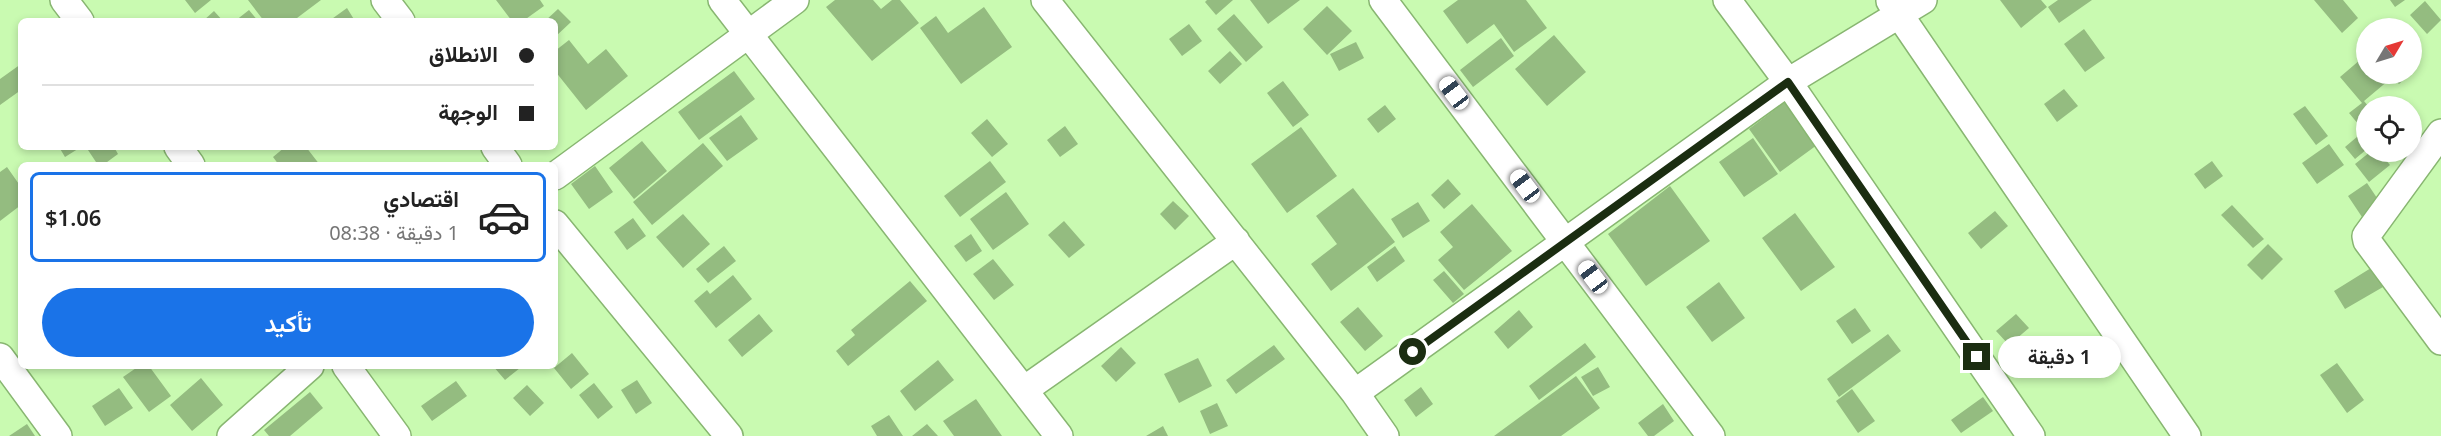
<!DOCTYPE html>
<html lang="ar">
<meta charset="utf-8">
<style>
:root{--surface:#fff;--page:#f6f6f6;--text:#222;--muted:#767676;--line:#e0e0e0;--accent:#1a73e8}
body{margin:0;font-family:"Noto Sans",Vazirmatn,sans-serif;background:var(--page);color:var(--text);direction:rtl;height:100vh;display:flex;flex-direction:column;font-size:22px;white-space:nowrap}
*{box-sizing:border-box;margin:0}
p{font-size:20px;color:var(--muted)}
.icon{flex:none;width:33px;height:33px;fill:none;stroke:currentColor;stroke-width:2;stroke-linecap:round;stroke-linejoin:round}
.map{position:relative;flex:1;overflow:hidden;direction:ltr}
.panel{position:absolute;left:18px;top:162px;width:540px;height:207px;display:flex;flex-direction:column;background:var(--surface);border-radius:9px;box-shadow:0 3px 9px #0003;direction:rtl}
.panel>*{flex:none}
.hud{position:absolute;left:18px;top:18px;width:540px;height:132px;border-radius:9px;box-shadow:0 3px 9px #0003;direction:rtl;display:grid;align-content:center;height:132px;padding:0 24px;background:var(--surface)}
.needle{width:39px;rotate:52deg}
.buttons{position:absolute;left:2356px;top:18px;display:grid;gap:12px}
.buttons a{display:grid;place-items:center;width:66px;height:66px;border-radius:50%;background:var(--surface);box-shadow:0 3px 9px #0003;font-size:30px}
.end{position:absolute;width:27px;height:27px;margin:-14px;border:8px solid #1b2d11;background:#fff;box-shadow:0 0 0 3px #fff}
.from{border-radius:50%}
.bubble{position:absolute;height:42px;border-radius:21px;background:var(--surface);box-shadow:0 3px 9px #0003;font-size:20px;font-weight:600;line-height:42px;text-align:center;direction:rtl}
.car{position:absolute;width:18px;height:36px;margin:-18px -9px;border-radius:8px;box-shadow:0 0 4px 2px #0007;background:linear-gradient(#fff 24%,#345 0 40%,#fff 0 76%,#345 0 86%,#fff 0)}
.hud b{display:flex;align-items:center;gap:21px;height:57px;font-size:22px}
.hud b+b{border-top:2px solid var(--line)}
.hud i{width:15px;height:15px;background:var(--text)}
ul{padding:10px 0 0;list-style:none}
li{display:flex;align-items:center;gap:18px;height:90px;margin:0 12px 9px;padding:0 12px;border:3px solid transparent;border-radius:9px}
li div{flex:1}
li b{display:block;font-size:22px}
li em{font-style:normal;font-weight:600}
li.selected{border-color:var(--accent)}
li>.icon{width:54px;height:54px;stroke-width:1.5}
.cta{display:flex;gap:12px;margin-top:auto;padding:12px 24px}
.cta a{flex:1;height:69px;border-radius:36px;background:var(--accent);color:#fff;font-size:24px;font-weight:600;line-height:69px;text-align:center}
.map>svg:first-child{display:block}
</style>
<div class="map">
<svg width="2441" height="436" viewBox="0 0 2441 436">
<rect width="100%" height="100%" fill="#c9fab1"/>
<!-- building -->
<path fill="#94bc80" d="M185 0H211L195 13Z
M248 0H321L293 21H264Z
M496 0H540L544 6 523 21H512Z
M835 0H873L881 9 892 0H900L919 23 872 61 826 7Z
M1207 0H1233L1216 15 1205 2Z
M1250 0H1300L1268 24Z
M1458 0H1526L1547 28 1514 52 1494 24 1467 44 1443 11Z
M2000 0H2041L2047 7 2021 28Z
M2058 0H2092L2059 23 2048 7Z
M2314 0H2343L2358 18 2342 33Z
M2390 0H2405L2395 7Z
M2425 1 2441 20 2427 34 2410 15Z
M1327 6 1352 31 1327 55 1303 29Z
M984 7 1012 47 961 84 920 28 936 16 948 33Z
M347 8 355 21H329Z
M558 9 571 22 555 37V21H545Z
M249 10 258 21H235Z
M214 11 223 21H203Z
M1234 14 1263 47 1246 62 1217 29Z
M1189 24 1202 41 1182 56 1169 39Z
M2084 29 2105 58 2085 72 2064 44Z
M1554 35 1586 72 1547 106 1515 69Z
M1501 38 1514 56 1473 87 1460 70Z
M569 40 588 64 606 49 628 76 586 110 555 71V51Z
M1356 42 1364 58 1339 71 1330 54Z
M1230 51 1242 64 1220 84 1208 71Z
M2367 54V74H2383L2389 80 2364 101 2368 106 2367 149 2355 159 2345 147 2364 131 2349 113 2362 103 2340 77Z
M21 64V90L0 105V79Z
M734 71 755 99 699 140 678 112Z
M2389 74H2410L2399 84Z
M1283 81 1309 115 1293 127 1267 93Z
M2064 89 2078 106 2057 122 2044 104Z
M1785 102 1817 145 1780 172 1749 129Z
M1385 105 1396 119 1378 133 1367 119Z
M2305 106 2328 136 2316 145 2293 114Z
M741 115 758 139 727 161 709 138Z
M987 119 1008 144 992 157 971 133Z
M1065 126 1078 144 1060 157 1047 140Z
M1301 127 1337 176 1287 213 1251 164Z
M1753 138 1778 174 1744 197 1719 162Z
M642 141 667 171 634 199 609 168Z
M703 143 723 166 652 225 633 202Z
M2329 144 2344 165 2317 184 2302 163Z
M59 147H81L65 157Z
M92 147H114L118 154 103 165H98L88 150Z
M285 147H306L320 165H279L273 157Z
M2370 152H2379L2390 165 2369 182 2355 164Z
M990 161 1006 182 960 217 944 196Z
M2212 161 2223 176 2205 189 2194 174Z
M595 166 613 192 589 209 571 184Z
M7 167 21 187V205L0 221V172Z
M1448 179 1461 194 1444 209 1431 195Z
M2367 183 2387 213 2368 226 2348 196Z
M1670 186 1710 241 1646 286 1608 234Z
M1353 188 1395 242 1331 291 1311 264 1337 244 1316 216Z
M1006 192 1029 224 993 250 970 219Z
M1173 201 1189 216 1175 230 1160 214Z
M1418 202 1430 221 1403 238 1391 219Z
M1472 204 1512 251 1464 290 1438 260 1453 247 1440 232Z
M2232 205 2264 239 2253 248 2221 215Z
M1995 211 2008 226 1981 249 1968 233Z
M1795 213 1835 267 1801 291 1762 238Z
M683 214 710 244 683 268 656 237Z
M633 218 646 236 627 250 614 232Z
M1064 221 1085 245 1069 258 1048 235Z
M971 234 982 251 966 262 954 246Z
M2268 244 2283 259 2262 280 2247 265Z
M724 246 736 261 708 283 696 269Z
M1395 246 1405 261 1377 282 1367 267Z
M993 259 1014 285 994 300 973 274Z
M2371 268 2383 287 2345 309 2334 291Z
M1444 271 1464 294 1453 303 1433 280Z
M733 275 752 299 716 328 694 301 707 290 710 294Z
M910 281 927 301 848 366 836 351 855 335 851 330Z
M1719 282 1745 318 1712 342 1686 307Z
M1358 307 1383 336 1365 351 1340 322Z
M1855 308 1871 331 1852 344 1836 321Z
M1519 310 1533 327 1508 349 1494 332Z
M759 314 773 331 742 357 728 340Z
M2016 314 2029 328 2009 345 1996 331Z
M1888 334 1901 351 1839 397 1827 379Z
M1585 343 1596 357 1539 400 1529 386Z
M1274 345 1285 359 1236 394 1226 380Z
M1121 347 1136 363 1116 382 1101 366Z
M572 353 589 374 571 389 554 368Z
M1198 358 1212 386 1179 403 1164 374Z
M938 360 954 380 915 411 900 391Z
M2337 363 2364 400 2347 413 2320 375Z
M139 366H149L171 396 149 412 123 377Z
M493 366H518L520 368 505 380Z
M1598 367 1610 387 1593 396 1581 377Z
M1576 376 1600 408 1561 436H1494Z
M201 378 223 405 192 431 170 405Z
M637 380 652 403 636 414 621 390Z
M456 381 467 396 432 421 421 406Z
M594 383 613 407 598 419 579 395Z
M527 385 544 403 530 416 513 398Z
M1421 387 1433 404 1416 417 1404 400Z
M119 388 133 408 105 426 92 406Z
M1852 389 1875 421 1858 433 1836 401Z
M310 392 323 408 290 436H269L264 430Z
M1983 397 1993 411 1961 433 1951 420Z
M976 399 1002 436H954L943 421Z
M1217 403 1228 426 1210 434 1200 411Z
M1663 404 1674 421 1654 436H1648L1638 423Z
M889 415 903 436H877L871 426Z
M27 424 35 436H9Z
M927 424 938 436H912Z
M1163 426 1168 436H1146Z"/>
<g fill="none" stroke-linecap="round" stroke-linejoin="round">
<defs>
<path id="minor" d="M64 0 80 21
M385 0 401 21
M722 0 1059 436
M1045 0 1355 393 1385 436
M1383 0 1711 436
M1727 0 1788 82 2031 436
M1890 1 2187 436
M2441 133 2366 236 2367 241 2441 341
M178 147 191 165
M495 147 508 165
M555 176 795 0
M555 224 729 436
M0 357 58 436
M346 366 397 436
M1024 390 1236 241
M1355 393 1788 82 1923 0
M231 436 310 366"/>
</defs>
<!-- minor casing -->
<use href="#minor" stroke="#88b671" stroke-width="30"/>
<!-- minor -->
<use href="#minor" stroke="#fff" stroke-width="27"/>
</g>
<g fill="none" stroke-linecap="round" stroke-linejoin="round">
<!-- route -->
<path stroke="#1b2d11" stroke-width="8" d="M1413 352 1788 82 1977 357"/>
</g>
</svg>
<div class="buttons">
<a><svg class="needle" viewBox="-14 -14 28 28"><path d="M0-13l5 13h-10z" fill="#e53935"/><path d="M0 13l5-13h-10z" fill="#767676"/></svg></a>
<a><svg class="icon" aria-label="locate" viewBox="0 0 24 24"><circle cx="12" cy="12" r="6"/><path d="M12 2v4M12 18v4M2 12h4M18 12h4"/></svg></a>
</div>
<i class="end from" style="left:1413px;top:352px"></i>
<i class="end" style="left:1977px;top:357px"></i>
<div class="bubble" style="left:1998px;top:336px;width:123px">1 دقيقة</div>
<i class="car" style="left:1454px;top:93px;rotate:323deg"></i>
<i class="car" style="left:1525px;top:186px;rotate:323deg"></i>
<i class="car" style="left:1593px;top:277px;rotate:323deg"></i>
<div class="hud">
<b><i class="from"></i>الانطلاق</b>
<b><i></i>الوجهة</b>
</div>
<section class="panel">
<ul>
<li class="selected"><svg class="icon" aria-label="car" viewBox="0 0 24 24"><path d="M5 17H2v-5l4-1 3-4h7l3 4 3 1v5h-3M9 17h6M6 11h13"/><circle cx="7" cy="17" r="2"/><circle cx="17" cy="17" r="2"/></svg><div><b>اقتصادي</b><p>1 دقيقة · 08:38</p></div><em>$1.06</em></li>
</ul>
<div class="cta"><a>تأكيد</a></div>
</section>
</div>
